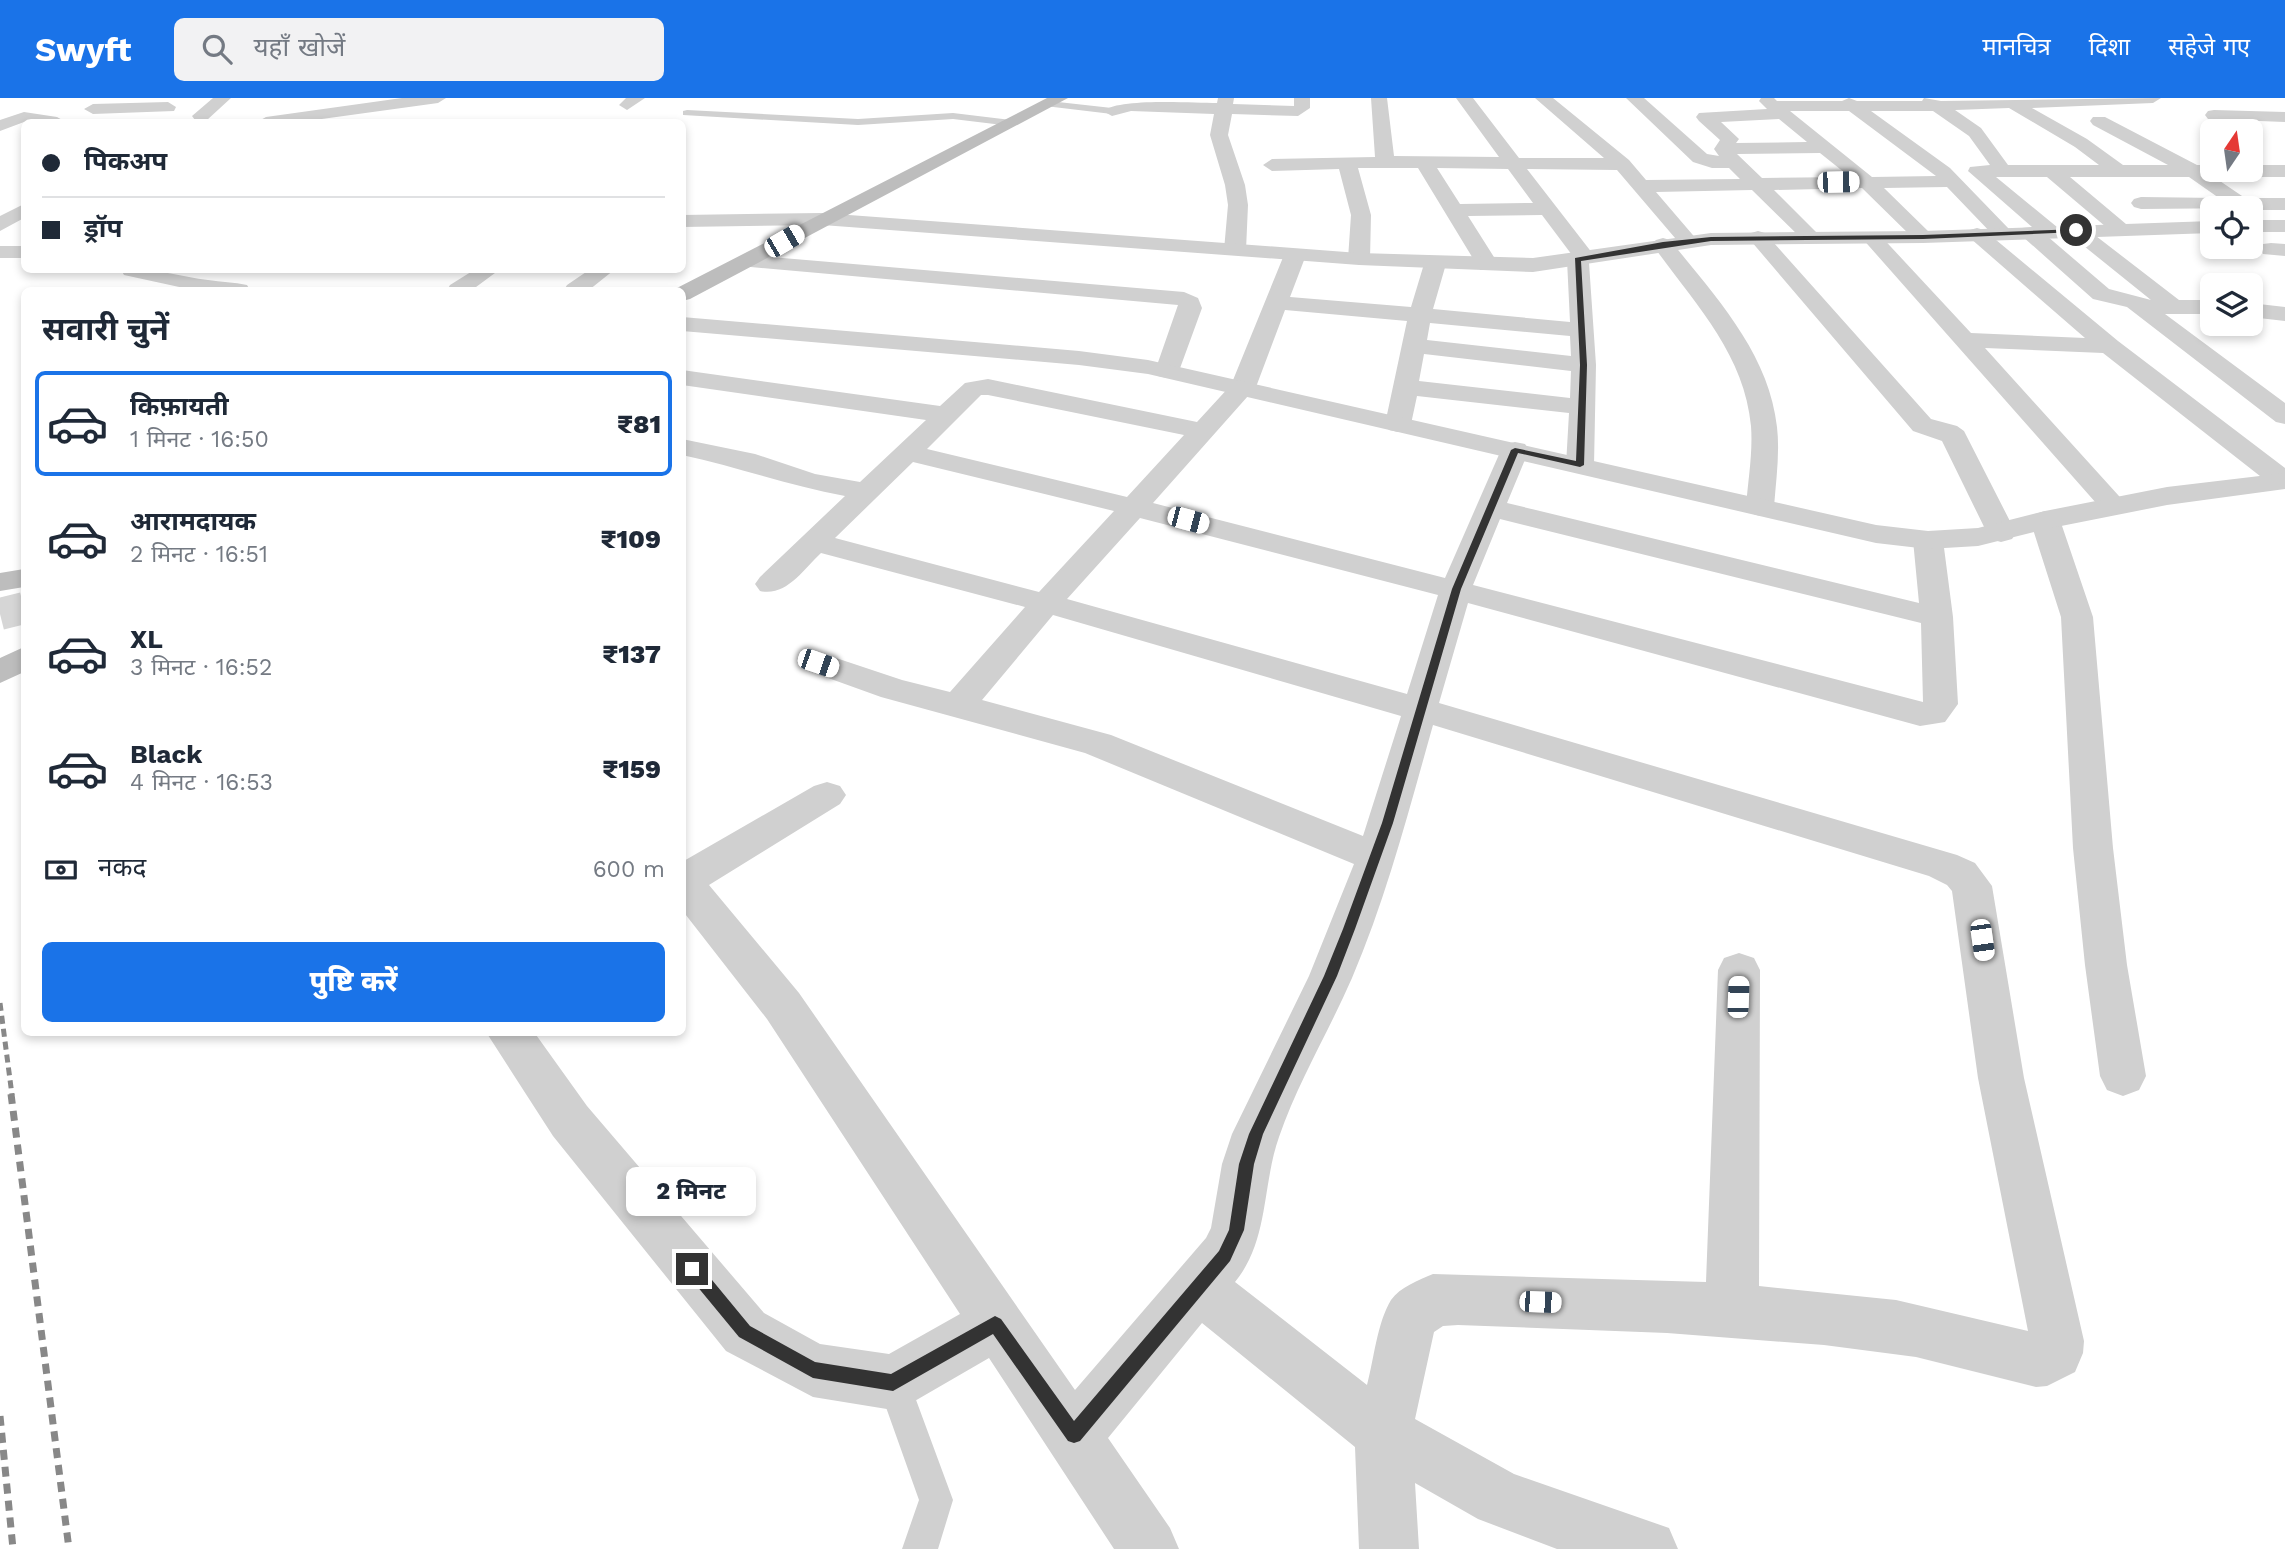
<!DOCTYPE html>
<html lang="hi">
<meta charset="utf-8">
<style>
:root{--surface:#fff;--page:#f2f2f3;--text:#1f2937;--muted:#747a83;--line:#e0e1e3;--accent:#1a73e8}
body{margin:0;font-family:"Work Sans","Noto Sans Devanagari",sans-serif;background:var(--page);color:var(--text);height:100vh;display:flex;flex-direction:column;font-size:26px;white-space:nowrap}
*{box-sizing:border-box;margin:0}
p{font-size:23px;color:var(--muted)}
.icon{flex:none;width:38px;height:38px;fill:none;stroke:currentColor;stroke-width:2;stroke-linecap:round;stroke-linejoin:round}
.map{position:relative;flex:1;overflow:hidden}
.details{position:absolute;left:21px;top:189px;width:665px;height:749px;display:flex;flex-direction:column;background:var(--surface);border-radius:10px;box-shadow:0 4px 10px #0003}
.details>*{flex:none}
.banner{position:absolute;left:21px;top:21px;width:665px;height:154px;border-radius:10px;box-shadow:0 4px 10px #0003;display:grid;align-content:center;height:154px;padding:0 21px;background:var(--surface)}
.needle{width:46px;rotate:13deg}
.tools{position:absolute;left:2200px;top:21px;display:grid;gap:14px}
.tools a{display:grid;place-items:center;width:63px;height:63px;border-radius:10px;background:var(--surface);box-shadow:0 4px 10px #0003;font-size:35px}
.end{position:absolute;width:32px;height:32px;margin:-16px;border:9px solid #333;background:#fff;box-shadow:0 0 0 4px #fff}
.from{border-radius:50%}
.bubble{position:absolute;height:49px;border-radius:10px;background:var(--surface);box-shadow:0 4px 10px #0003;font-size:23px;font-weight:800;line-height:49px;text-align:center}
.car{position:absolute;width:21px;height:42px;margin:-21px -10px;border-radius:9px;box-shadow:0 0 5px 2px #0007;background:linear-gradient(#fff 24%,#345 0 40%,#fff 0 76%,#345 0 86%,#fff 0)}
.banner b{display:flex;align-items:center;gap:24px;height:66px;font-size:26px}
.banner b+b{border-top:2px solid var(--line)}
.banner i{width:18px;height:18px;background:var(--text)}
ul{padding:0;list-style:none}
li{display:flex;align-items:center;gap:21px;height:105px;margin:0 14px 10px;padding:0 7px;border:4px solid transparent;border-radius:10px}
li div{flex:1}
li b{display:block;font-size:26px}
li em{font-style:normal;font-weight:800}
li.active{border-color:var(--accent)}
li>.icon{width:63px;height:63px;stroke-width:1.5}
h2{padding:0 21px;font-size:32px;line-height:84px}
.pay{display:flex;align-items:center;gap:18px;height:77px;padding:0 21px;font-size:26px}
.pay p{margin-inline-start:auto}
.cta{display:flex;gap:14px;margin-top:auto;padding:14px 21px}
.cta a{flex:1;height:80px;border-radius:10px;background:var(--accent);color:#fff;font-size:28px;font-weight:800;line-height:80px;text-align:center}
header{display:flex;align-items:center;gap:42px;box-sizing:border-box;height:98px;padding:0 35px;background:var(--accent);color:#fff}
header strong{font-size:33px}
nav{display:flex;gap:38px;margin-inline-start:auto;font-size:24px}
.search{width:490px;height:63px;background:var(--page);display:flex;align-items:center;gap:18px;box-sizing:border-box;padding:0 24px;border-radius:10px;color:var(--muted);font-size:26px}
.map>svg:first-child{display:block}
</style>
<header>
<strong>Swyft</strong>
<div class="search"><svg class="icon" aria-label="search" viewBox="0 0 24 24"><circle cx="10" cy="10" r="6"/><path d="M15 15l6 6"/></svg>यहाँ खोजें</div>
<nav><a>मानचित्र</a><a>दिशा</a><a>सहेजे गए</a></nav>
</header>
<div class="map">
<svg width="2285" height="1451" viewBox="0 0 2285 1451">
<rect width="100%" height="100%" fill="#fff"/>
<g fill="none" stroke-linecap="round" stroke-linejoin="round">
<!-- secondary-tunnel -->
<path stroke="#d6d6d6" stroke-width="32" stroke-dasharray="32 16" stroke-linecap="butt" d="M0 516 24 510"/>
<!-- service -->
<path fill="#d0d0d0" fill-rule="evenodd" d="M1049 3 1112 10 1117 13 1112 16 1045 8 1044 6Z
M687 12 858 21 953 15 1011 22 1016 25 1011 28 953 21 858 27 683 17V13Z
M893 1268 905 1272 953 1402 938 1451H902L919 1402 877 1284 881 1272Z"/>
<!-- minor -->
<path fill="#d0d0d0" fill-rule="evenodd" d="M213 0H231L207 22H195L192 18Z
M402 0H446L438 5 300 24H257L266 19Z
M626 0H645L627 12 619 7Z
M1218 0H1234L1233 6 1294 8V0H1310V10L1298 18 1232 16 1228 37 1245 87 1248 107 1246 152 1243 157H1227L1224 152 1228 107 1225 87 1210 37 1214 16 1131 13 1112 18 1103 13C1120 0 1191 5 1217 5Z
M1371 0H1387L1394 58 1499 59 1456 0H1473L1519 60H1604L1535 0H1553L1629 62 1646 82 1740 81 1729 70H1712L1693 64 1626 0H1644L1707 56 1719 58 1714 51 1720 42 1699 23 1696 19 1699 15 1767 11 1759 3 1761 0H1774L1777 3H1842L1849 0 1857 3H1922L1924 0 1941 3 2161 0 2153 5 2032 10 2087 41 2123 67H2168L2093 27 2090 23 2093 19H2105L2197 67H2212V72H2250V67H2285V79H2214L2245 100H2285V112H2256L2250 115V110L2141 111 2134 109 2131 105 2134 101 2141 99 2219 100 2189 79H2070L2126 126 2129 130 2126 134H2112L2047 79H1996L2057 129 2060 133 2057 137 2047 138 2109 191 2151 202 2069 136 2066 132 2069 128H2083L2179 202H2212V216H2165L2285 305V326L2276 324 2127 209 2093 201 2022 138 2019 134 2022 130 2032 129 1968 73 1970 69 1990 67 1969 38 1933 13H1871L1950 70 2009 131 2012 135 2009 139H1995L1947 89 1884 90 1930 135 1933 139 1930 143H1916L1862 90 1774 92 1821 139 1818 143H1804L1752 92 1656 94 1698 143 1695 147H1681L1617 72 1527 71 1596 160 1589 165 1596 267 1594 367 1590 373 1580 375 1570 373 1566 367 1569 315 1417 298 1411 326 1407 332 1398 334 1389 332 1385 326 1407 223 1285 212 1256 289 1153 405 1445 480 1501 352 1505 346 1515 344 1525 346 1529 352 1507 405 1919 505 1913 442 1917 436 1928 433 1939 436 1943 442 1953 519 1958 606 1945 624 1920 628 1468 505 1439 605 1957 757 1975 765 1992 788 2024 980 2084 1243 2083 1255 2075 1274 2047 1288 2036 1289 1916 1259 1824 1247 1667 1235 1458 1227 1443 1228 1434 1234 1415 1321 1514 1376 1669 1430 1678 1451H1557L1478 1421 1415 1385 1419 1451H1359L1355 1349 1202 1225 1108 1340 1170 1430 1179 1451H1114L989 1260 913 1304 893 1312 813 1299 726 1253 553 1038 486 934H534L587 1008 764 1215 820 1246 889 1256 960 1216 767 921 682 812V764L814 688 827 684 840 688 846 697 840 706 709 787 799 895 1075 1292 1206 1140 1211 1130 1222 1066 1232 1036 1309 878 1354 766 1085 655 881 599 806 572 801 565 806 558 818 554 902 582 950 594 1025 509 821 455C803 472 786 499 760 493L755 486 760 479 845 398C790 388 738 369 682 357V341L755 356 815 376 860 384 926 322 682 287V272L940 308 965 285 988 281 1197 324 1231 287 1284 157 1287 152H1303L1306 157 1290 199 1411 209 1424 166 1427 161H1443L1446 166 1433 211 1570 224 1567 162 1572 157 1542 117 1468 118 1499 167 1496 172H1480L1418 70H1358L1371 117 1370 161 1367 166H1351L1348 161 1351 117 1339 71 1272 73 1263 67 1272 61 1375 59ZM2009 10 2075 49 2099 67H2008L1981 30 1955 12ZM1790 13H1849L1936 78 1872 79ZM1779 21 1807 44 1736 45 1739 41 1721 24ZM1820 55 1850 79 1762 80 1737 56ZM1437 70 1508 71 1533 105 1460 106ZM1430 225 1570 238 1571 258 1427 242ZM1424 256 1571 273 1570 300 1419 283ZM981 297H988L1184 337 1127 399 927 351ZM913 364 1114 413 1039 494 835 440ZM1140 420 1438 497 1407 596 1067 501ZM1500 421 1921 525 1923 604 1473 487ZM1053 517 1401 618 1363 738 1111 637 982 602ZM1433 627 1929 778 1947 787 1952 793 1978 980 2028 1233 1896 1202 1759 1188 1760 872 1754 860 1739 855 1724 860 1718 872 1706 1184 1433 1176C1419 1182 1400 1189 1391 1202 1377 1225 1374 1261 1367 1287L1235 1184C1269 1143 1262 1087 1279 1039 1298 984 1329 933 1352 880 1387 798 1409 712 1433 627Z
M168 4 176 9 174 13 93 16 84 11 93 6Z
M2214 12 2285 14V24L2208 21 2205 17 2208 13Z
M24 14 57 19 66 24H24L0 33V22Z
M24 106V120L0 133V118Z
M1977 130 1984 132 2118 243 2285 370V391L2274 389 2103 255 1985 250 2128 408 2124 414 2114 417 2104 414 1861 139 1864 135H1878L1971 235 2085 240 1970 140 1967 136 1970 132Z
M1758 133 1765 135 1931 321 1957 328 1964 333 2016 435 2012 441 2001 444 1990 441 1942 343 1913 333 1751 143 1748 139 1751 135Z
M1663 140 1670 142C1715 198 1769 255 1777 329 1780 355 1776 383 1774 409L1770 415 1760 418 1750 415 1746 409C1748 382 1753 355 1751 328 1744 254 1693 204 1652 146L1656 142Z
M2271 145 2285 146V158L2263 156 2260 151 2263 146Z
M748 157 1184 194 1198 200 1202 210 1179 273 1176 278 1167 280 1158 278 1155 273 1178 207 740 168 737 163 740 158Z
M121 172C152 169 178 178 208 182 221 184 234 184 247 187L250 192H193L124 177Z
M474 172H499L472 192H447L450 187Z
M589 172H614L589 192H564L567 187Z
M2250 205 2285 209V223L2250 219Z
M2045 413 2055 416 2060 422 2093 519 2113 750 2127 867 2146 978 2139 992 2123 998 2107 992 2100 978 2085 867 2073 750 2061 519 2030 422 2035 416Z"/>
<!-- tertiary -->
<path fill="#d0d0d0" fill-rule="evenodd" d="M822 115 1359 155 1533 160 1711 135 1923 133 2212 123V135L1923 145 1711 147 1533 174 1359 167 822 127 682 129V117Z
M2250 122H2285V134H2250Z
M0 148H24V160H0Z
M682 219 1079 253 1148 262 1876 427 1928 433 1978 430 2045 413 2167 389 2285 375V391L2167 407 2046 431 1978 448 1928 451 1876 445 1148 276 1079 267 682 233Z"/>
<!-- secondary -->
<path fill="#bdbdbd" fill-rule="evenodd" d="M1047 0H1068L690 201 682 203V192H673Z
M24 471V489L0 493V475Z
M24 549V574L0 585V560Z"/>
<!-- rail-far1 -->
<path stroke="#888" stroke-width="5" stroke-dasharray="8 5" stroke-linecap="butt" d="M0 905 12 997"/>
<!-- rail -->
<path stroke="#888" stroke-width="7" stroke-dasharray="10 7" stroke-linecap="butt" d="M11 996 69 1451
M0 1318 13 1451"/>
</g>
<!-- route -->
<path fill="#333" d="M2078 131 2076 134 1923 141 1711 143 1581 163 1587 267 1584 367 1580 369 1518 355 1461 491 1393 725 1355 831 1337 878 1263 1036 1254 1066 1244 1132 1230 1163 1080 1343 1074 1345 1068 1343 993 1236 893 1293 813 1280 739 1239 687 1176 685 1171 687 1165 692 1163 698 1165 750 1228 815 1264 891 1276 995 1218 1001 1221 1074 1323 1219 1153 1229 1132 1239 1066 1249 1036 1324 878 1343 831 1382 725 1452 491 1511 352 1515 350 1576 363 1580 267 1575 160 1663 144 1711 139 1923 137Z"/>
</svg>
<div class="tools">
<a><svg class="needle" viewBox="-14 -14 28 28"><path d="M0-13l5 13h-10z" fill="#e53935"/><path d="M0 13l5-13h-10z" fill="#747a83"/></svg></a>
<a><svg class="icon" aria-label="locate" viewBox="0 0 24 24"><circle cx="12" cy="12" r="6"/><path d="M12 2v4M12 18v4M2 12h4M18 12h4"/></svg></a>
<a><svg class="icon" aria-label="layers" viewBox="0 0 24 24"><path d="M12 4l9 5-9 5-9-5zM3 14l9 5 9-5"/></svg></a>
</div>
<i class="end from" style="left:2076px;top:132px"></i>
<i class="end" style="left:692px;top:1171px"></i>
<div class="bubble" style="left:626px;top:1069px;width:130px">2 मिनट</div>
<i class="car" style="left:1838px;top:84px;rotate:89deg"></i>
<i class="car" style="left:784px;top:143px;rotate:60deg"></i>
<i class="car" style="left:1188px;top:422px;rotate:105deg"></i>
<i class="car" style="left:818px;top:565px;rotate:109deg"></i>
<i class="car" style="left:1982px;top:842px;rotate:172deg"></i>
<i class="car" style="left:1738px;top:899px;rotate:2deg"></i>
<i class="car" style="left:1540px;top:1204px;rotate:92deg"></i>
<div class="banner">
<b><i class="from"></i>पिकअप</b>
<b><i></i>ड्रॉप</b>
</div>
<section class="details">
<h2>सवारी चुनें</h2>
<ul>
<li class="active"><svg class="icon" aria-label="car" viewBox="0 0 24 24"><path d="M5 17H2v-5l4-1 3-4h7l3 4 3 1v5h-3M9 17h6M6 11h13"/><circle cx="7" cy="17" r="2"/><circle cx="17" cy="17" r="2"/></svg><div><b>किफ़ायती</b><p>1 मिनट · 16:50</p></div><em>₹81</em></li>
<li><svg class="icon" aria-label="car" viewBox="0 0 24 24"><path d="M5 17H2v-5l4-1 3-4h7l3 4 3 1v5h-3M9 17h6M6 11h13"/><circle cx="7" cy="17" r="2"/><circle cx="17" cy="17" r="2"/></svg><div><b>आरामदायक</b><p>2 मिनट · 16:51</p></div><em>₹109</em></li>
<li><svg class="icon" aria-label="car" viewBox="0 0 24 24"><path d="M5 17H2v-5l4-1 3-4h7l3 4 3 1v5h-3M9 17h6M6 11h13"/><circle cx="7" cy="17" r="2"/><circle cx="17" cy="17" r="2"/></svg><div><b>XL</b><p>3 मिनट · 16:52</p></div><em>₹137</em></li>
<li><svg class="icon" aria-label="car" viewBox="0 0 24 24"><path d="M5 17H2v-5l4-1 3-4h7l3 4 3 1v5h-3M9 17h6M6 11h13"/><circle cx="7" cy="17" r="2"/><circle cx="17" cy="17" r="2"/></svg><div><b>Black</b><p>4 मिनट · 16:53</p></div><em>₹159</em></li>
</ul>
<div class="pay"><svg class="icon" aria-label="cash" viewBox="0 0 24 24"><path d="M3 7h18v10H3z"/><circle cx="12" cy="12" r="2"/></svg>नकद<p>600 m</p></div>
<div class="cta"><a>पुष्टि करें</a></div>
</section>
</div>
